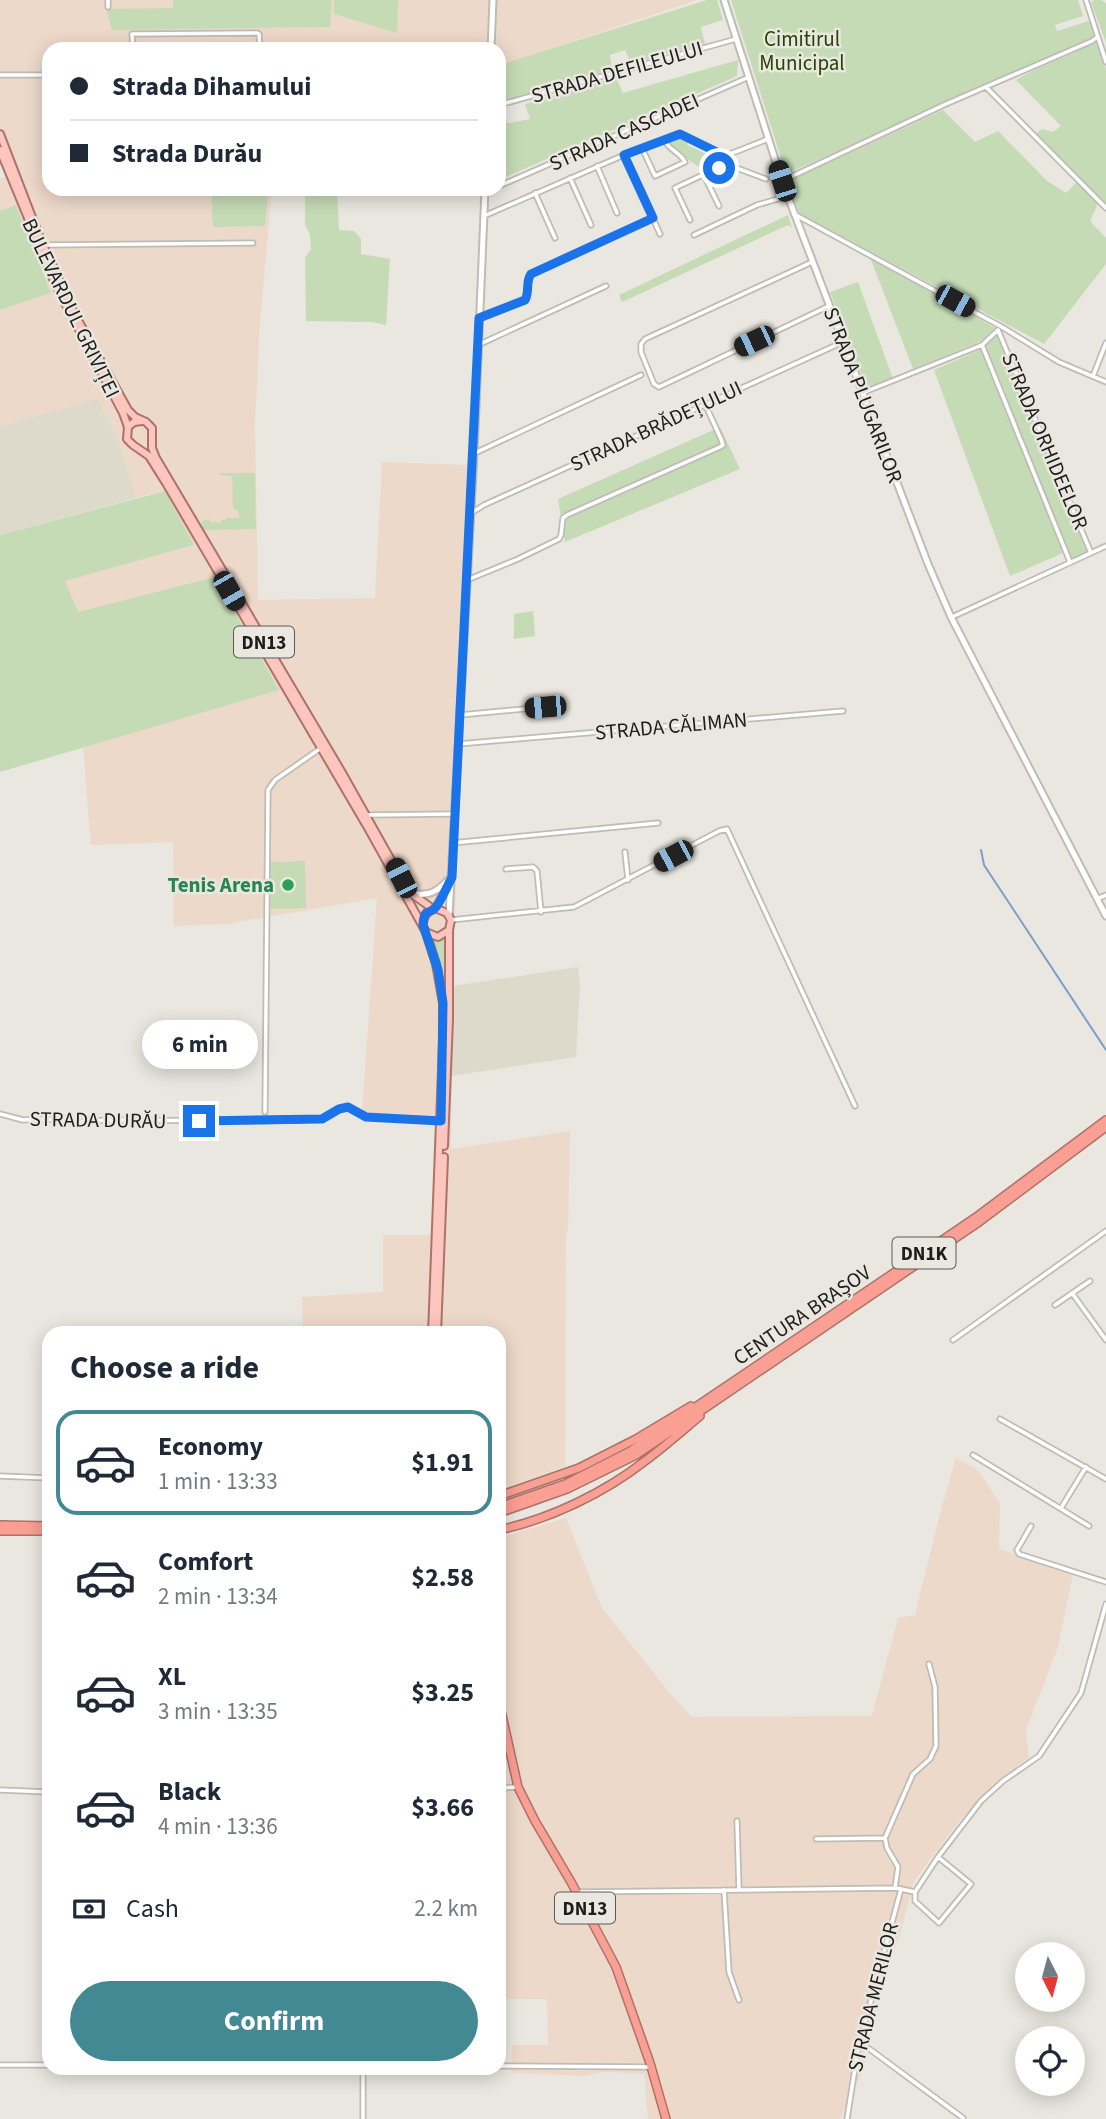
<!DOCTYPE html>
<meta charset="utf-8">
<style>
:root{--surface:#fff;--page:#f6f6f7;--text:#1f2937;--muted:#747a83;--line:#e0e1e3;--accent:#438993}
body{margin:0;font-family:"Source Sans 3",sans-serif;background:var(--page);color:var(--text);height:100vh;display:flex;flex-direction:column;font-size:26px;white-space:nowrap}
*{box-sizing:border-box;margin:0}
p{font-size:23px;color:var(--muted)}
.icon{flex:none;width:38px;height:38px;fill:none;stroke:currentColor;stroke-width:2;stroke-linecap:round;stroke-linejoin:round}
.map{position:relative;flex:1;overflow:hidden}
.sheet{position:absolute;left:42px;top:1326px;width:464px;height:749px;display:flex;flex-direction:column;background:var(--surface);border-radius:21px;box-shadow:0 4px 18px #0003}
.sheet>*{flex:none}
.top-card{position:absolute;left:42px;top:42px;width:464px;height:154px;border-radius:21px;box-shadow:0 4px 18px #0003;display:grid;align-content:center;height:154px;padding:0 28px;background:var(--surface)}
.needle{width:46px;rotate:174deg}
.fabs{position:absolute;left:1015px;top:1942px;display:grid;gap:14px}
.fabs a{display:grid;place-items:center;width:70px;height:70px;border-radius:50%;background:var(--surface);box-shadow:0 4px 18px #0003;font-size:35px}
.end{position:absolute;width:32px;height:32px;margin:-16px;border:9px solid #1a73e8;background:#fff;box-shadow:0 0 0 4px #fff}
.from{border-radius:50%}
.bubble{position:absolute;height:49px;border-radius:24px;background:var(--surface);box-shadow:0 4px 18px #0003;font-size:23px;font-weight:700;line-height:49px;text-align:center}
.car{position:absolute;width:21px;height:42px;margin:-21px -10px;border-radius:9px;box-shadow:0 0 5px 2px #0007;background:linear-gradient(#222 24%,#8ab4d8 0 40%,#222 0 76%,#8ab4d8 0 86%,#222 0)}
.top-card b{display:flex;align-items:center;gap:24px;height:66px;font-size:26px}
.top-card b+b{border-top:2px solid var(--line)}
.top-card i{width:18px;height:18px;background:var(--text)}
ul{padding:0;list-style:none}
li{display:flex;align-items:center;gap:21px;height:105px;margin:0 14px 10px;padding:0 14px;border:4px solid transparent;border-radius:21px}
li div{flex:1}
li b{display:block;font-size:26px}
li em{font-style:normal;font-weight:700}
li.current{border-color:var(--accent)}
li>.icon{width:63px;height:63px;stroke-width:1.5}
h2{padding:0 28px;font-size:32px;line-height:84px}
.pay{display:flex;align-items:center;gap:18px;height:77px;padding:0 28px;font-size:26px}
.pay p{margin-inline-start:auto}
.action{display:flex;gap:14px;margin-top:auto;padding:14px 28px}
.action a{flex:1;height:80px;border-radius:42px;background:var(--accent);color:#fff;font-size:28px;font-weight:700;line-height:80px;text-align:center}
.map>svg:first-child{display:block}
</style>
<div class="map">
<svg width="1106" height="2119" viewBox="0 0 1106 2119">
<rect width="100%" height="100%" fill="#e9e7df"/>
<!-- built -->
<path fill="#dedacb" d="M98 398 118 439 136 498 0 535V426Z
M578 967 580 984 576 1057 451 1076 453 986Z"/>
<!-- industrial -->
<path fill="#edd9ca" d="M0 0H697L499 66V49H49V189H272L260 323 255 423 258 600 375 598 382 462 467 465 452 1027 451 1149 570 1131 568 1227 566 1237 565 1466 499 1491V1334L303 1333 302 1297 383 1292V1235H433L437 1122 362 1113 377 898 226 924 174 926 173 842 91 845 83 747 128 734 83 611 78 613 64 581 194 545 165 491 136 498 118 439 98 399 0 426V310L51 293 16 205 0 211V179L5 177 0 161Z
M956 1458 979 1471 1000 1504 999 1549 1073 1574 1058 1647 1026 1730 1029 1757 996 1783 960 1820 914 1881 900 1935 868 2020 862 2072 840 2119H648L644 2074 604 2072 585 2076 511 2073 512 2045H548L547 1999H499V1538L566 1518 602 1608 673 1697 692 1717 872 1716 898 1618 915 1615 942 1506Z"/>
<!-- green -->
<path fill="#c5dbb6" d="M173 0H332L330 27 112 30 106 9 173 8Z
M334 0H398L397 33 334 14Z
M707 0H717L723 20 701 27 705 44 632 65 625 50 610 55 612 70 499 102V65Z
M731 0H1078L1083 16 1055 25 1057 31 1089 21 1095 36 786 174Z
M1094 0H1101L1106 3V42L1091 3Z
M1096 42 1106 69V208L1096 200 1097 206 1090 221 1106 238V264L1044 344 800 214 787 182 943 110 975 142 998 131 1047 181 1066 193 1078 181 1035 134 1042 129 1053 132 1061 126 1016 80C1042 64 1070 56 1096 42Z
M738 60 737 76 499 180V125L530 119 525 104 616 77 623 93Z
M679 136 689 141 687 145 717 159H719L721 156 722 161 715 169 705 171 668 146 666 141Z
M211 189H268L265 226 213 227Z
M313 189 337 190 339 230 354 231 361 239V254L390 259 386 325 372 322 306 321 305 258 311 249 310 235 305 224V191Z
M16 205 51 293 0 310V211Z
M788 215 792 228 788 225 622 302 619 295Z
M870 257 995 328 981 341 913 369Z
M858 282 893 379 866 388 830 292Z
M997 333 1088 552 1071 559 1063 553 1010 576 934 370 982 349Z
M720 427 740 469 565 542 558 499Z
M219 473H255L256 529 203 530 201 528 202 521 209 519 210 522 221 523 222 520H226V518H240L238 511 233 508 232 476 220 475Z
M165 491 194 545 65 581 78 612 215 577 279 690 0 772V535Z
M533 611 535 636 514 639V614Z
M305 861 306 908 271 909 270 862Z
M447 934 446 989 440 962 432 939H440Z"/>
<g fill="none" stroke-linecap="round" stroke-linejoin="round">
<!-- stream -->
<path stroke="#7b9fc6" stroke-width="2" d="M981 850 984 865 1106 1050"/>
<defs>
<path id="street" d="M108 0V7
M1086 0 1106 62
M133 49 132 34 257 33 259 34 260 49
M0 75H49
M986 87 1106 208
M499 105 736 39
M642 148 655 176 685 162C680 152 668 150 664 139
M624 155 660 234
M725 156 726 164 766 179
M597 166 617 213
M704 175 719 206
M570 178 591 225
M782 181 946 104 1092 41 1097 37
M499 186 749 77
M535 193 555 238
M794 214 1002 327 1059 362 1106 382
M484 216 624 155 675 135 680 134 725 156 768 139
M690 220 675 188 726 164
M694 235 757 205 788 196
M43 245 253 243
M812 262 645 339 641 344V352L654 384 659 387 829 306
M479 318 525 300C530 291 525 282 531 274L653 218
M998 330 1091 553
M478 345 606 286
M982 345 1070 562
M1093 376 1106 343
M862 393 982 345 998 330
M475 453 641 375
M471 513 484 505 843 342
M467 580 518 559 559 539 561 535 563 518 567 515 720 447 723 445 721 439 705 404
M952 617 1106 546
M460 715 545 707
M458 744 843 711
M367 815 453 814
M452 843 658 823
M625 852 628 880
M506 869 533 867 537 871 541 912
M1097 899 1106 895
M451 920 574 907 719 831 727 829 855 1106
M265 1112 268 790 275 780 321 748
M0 1114 23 1120 47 1119 73 1122 108 1120 265 1121 322 1119 339 1109 348 1107 366 1117 439 1121
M1072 1293 1106 1340
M1055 1305 1090 1281
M953 1340 1106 1231
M1000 1419 1106 1479
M973 1455 1089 1526
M0 1476 49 1478
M1061 1508 1086 1467
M1031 1526 1017 1550 1019 1554 1106 1582
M499 1788 518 1787
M0 1790 49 1792
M737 1821 739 1890
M816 1839 885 1838
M901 1889 895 1888 898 1867 887 1848 885 1838 913 1774 930 1759 936 1746 935 1687 929 1664
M724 1890 729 1972 739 2000
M578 1892 895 1888
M915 1892V1901L939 1923 971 1884 938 1857 981 1801 1003 1781 1039 1756 1081 1693 1106 1604
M860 2042 963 2118
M0 2065H49
M499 2066 651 2067
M363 2119V2068
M847 2119 858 2049 901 1889 915 1892 938 1857"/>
<path id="secondary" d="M724 0 782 181 928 564 951 617 1106 916
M491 49 493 0
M412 893C430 898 440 889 451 877
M435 908 447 886
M449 916 474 454 485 189"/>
<path id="primary" d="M0 134 40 238 75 315 128 410 135 417 146 422 152 428V448L156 458 341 771 401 878 412 894 429 906 431 910
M0 150 56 286 123 413 128 427
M142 421 134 422 128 427 127 439 133 445 149 456 166 483 368 828 426 932 436 964 443 1003V1043L432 1334
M423 927C422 917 426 911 435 908L447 913 451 920 449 930V1019L444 1146
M426 932 438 937 449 930
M437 1334 444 1157"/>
<path id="highway" d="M499 1496 579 1468 636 1439 691 1406
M499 1507 565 1484 632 1450 975 1218 1106 1120
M499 1513 567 1489 636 1455 979 1222 1106 1127
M0 1525 49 1526
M499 1530C550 1519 604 1493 645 1461 664 1447 682 1431 700 1416
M0 1531H49
M499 1702 518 1787 535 1821 571 1882 616 1967 650 2063 666 2119"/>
</defs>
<!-- street casing -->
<use href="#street" stroke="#bebcb4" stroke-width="7"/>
<!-- secondary casing -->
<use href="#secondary" stroke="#bebcb4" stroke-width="9"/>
<!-- primary casing -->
<use href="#primary" stroke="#ad7269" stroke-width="10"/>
<!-- highway casing -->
<use href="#highway" stroke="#ad7269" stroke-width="10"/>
<!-- street -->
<use href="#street" stroke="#fff" stroke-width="3.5"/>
<!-- secondary -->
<use href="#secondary" stroke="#fff" stroke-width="5"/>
<!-- primary -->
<use href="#primary" stroke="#fcc5be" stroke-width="6"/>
<!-- highway -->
<use href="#highway" stroke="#fa9f93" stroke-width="7"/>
</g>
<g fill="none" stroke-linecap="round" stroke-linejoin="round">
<!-- route -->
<path stroke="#1a73e8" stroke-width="9" d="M199 1121 322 1119 339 1109 348 1107 366 1117 441 1121 443 1003 438 970 423 925C424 909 428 915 435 908 439 905 449 883 452 877L479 318 525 300C530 292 525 282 531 274L653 218 624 155 680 134 725 156 726 164 719 168"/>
</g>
<!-- markers -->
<circle fill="#2e9e5b" stroke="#e9e7df" stroke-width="2.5" cx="288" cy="885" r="7"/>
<g text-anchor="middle" stroke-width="5" stroke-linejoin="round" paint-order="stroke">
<!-- shield labels -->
<g fill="#e9e7df" stroke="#5b5a56" stroke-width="2">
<rect x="234" y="626.5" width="60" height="31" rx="5"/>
<rect x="892.5" y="1237.5" width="63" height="31" rx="5"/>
<rect x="555" y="1892.5" width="60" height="31" rx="5"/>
</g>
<g font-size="19" font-weight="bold" fill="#1e1d1b">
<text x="264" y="649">DN13</text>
<text x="924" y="1260">DN1K</text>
<text x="585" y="1915">DN13</text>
</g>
<!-- park labels -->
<g font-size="21" fill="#244400" stroke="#e9e7df">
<text x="802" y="46">Cimitirul<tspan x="802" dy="24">Municipal</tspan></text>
</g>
<!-- street labels -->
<g font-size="21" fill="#1e1d1b" stroke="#e9e7df">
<text transform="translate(617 72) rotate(-16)" y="7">STRADA DEFILEULUI</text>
<text transform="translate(624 132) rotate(-24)" y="7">STRADA CASCADEI</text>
<text transform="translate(71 308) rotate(64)" y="7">BULEVARDUL GRIVIȚEI</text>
<text transform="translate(863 395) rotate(69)" y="7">STRADA PLUGARILOR</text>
<text transform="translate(656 426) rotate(-25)" y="7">STRADA BRĂDEȚULUI</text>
<text transform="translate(1045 441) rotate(67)" y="7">STRADA ORHIDEELOR</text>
<text transform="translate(671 726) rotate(-5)" y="7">STRADA CĂLIMAN</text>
<text transform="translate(98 1120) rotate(1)" y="7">STRADA DURĂU</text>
<text transform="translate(802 1315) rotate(-34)" y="7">CENTURA BRAȘOV</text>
<text transform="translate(873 1997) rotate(-76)" y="7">STRADA MERILOR</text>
</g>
<!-- leisure labels -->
<g font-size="21" font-weight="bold" fill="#27864d" stroke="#e9e7df" text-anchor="end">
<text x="274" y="892">Tenis Arena</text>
</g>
</g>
</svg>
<div class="fabs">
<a><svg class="needle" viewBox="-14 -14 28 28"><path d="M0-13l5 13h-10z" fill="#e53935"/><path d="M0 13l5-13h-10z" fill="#747a83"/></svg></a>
<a><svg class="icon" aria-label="locate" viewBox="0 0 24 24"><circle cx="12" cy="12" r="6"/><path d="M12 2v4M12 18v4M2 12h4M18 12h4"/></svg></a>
</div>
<i class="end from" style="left:719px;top:168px"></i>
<i class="end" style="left:199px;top:1121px"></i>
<div class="bubble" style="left:142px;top:1020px;width:116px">6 min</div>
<i class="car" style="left:782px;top:181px;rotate:342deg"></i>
<i class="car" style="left:955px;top:301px;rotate:119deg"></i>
<i class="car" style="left:754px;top:341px;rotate:245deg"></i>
<i class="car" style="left:229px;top:591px;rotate:150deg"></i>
<i class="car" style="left:545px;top:707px;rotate:265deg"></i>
<i class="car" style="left:673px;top:856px;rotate:242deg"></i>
<i class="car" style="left:401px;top:878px;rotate:333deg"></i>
<div class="top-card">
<b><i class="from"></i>Strada Dihamului</b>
<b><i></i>Strada Durău</b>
</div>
<section class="sheet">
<h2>Choose a ride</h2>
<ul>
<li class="current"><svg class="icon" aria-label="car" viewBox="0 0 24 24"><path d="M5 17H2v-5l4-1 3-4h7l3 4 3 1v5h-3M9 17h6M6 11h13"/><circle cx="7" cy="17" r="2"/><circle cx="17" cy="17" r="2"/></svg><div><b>Economy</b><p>1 min · 13:33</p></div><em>$1.91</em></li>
<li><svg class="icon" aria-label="car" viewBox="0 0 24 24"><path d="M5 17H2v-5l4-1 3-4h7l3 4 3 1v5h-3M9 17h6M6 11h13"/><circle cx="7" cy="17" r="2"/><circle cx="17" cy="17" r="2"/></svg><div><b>Comfort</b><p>2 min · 13:34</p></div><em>$2.58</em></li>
<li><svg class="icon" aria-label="car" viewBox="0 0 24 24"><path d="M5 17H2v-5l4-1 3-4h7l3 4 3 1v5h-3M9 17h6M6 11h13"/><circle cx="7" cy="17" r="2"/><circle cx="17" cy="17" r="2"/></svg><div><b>XL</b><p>3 min · 13:35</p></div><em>$3.25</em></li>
<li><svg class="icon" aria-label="car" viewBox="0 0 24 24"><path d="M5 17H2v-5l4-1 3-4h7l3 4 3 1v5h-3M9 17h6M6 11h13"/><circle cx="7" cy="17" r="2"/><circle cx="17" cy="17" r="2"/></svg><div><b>Black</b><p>4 min · 13:36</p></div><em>$3.66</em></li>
</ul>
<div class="pay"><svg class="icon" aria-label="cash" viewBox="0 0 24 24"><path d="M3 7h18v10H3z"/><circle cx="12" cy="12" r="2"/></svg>Cash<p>2.2 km</p></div>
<div class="action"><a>Confirm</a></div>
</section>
</div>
